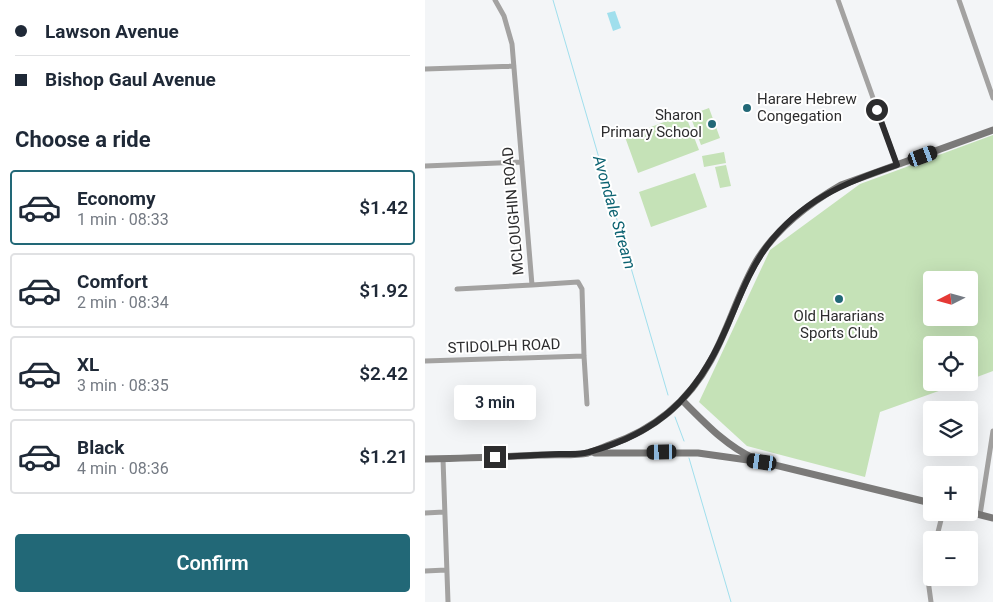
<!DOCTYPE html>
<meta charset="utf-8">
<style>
:root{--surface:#fff;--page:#f6f6f7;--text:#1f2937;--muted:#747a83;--line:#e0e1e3;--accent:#226877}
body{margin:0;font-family:Roboto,sans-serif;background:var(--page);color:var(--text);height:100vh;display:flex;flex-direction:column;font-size:19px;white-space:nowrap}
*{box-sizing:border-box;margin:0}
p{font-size:16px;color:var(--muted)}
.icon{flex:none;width:28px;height:28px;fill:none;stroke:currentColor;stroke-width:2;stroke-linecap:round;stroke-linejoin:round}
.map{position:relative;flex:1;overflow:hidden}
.drawer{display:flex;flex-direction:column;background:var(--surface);width:425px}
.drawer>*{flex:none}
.banner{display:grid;align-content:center;height:110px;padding:0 15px;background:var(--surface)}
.needle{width:32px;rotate:264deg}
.tools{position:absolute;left:498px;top:271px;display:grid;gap:10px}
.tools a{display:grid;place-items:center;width:55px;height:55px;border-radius:5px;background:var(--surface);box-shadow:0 5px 20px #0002;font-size:25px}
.end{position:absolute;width:22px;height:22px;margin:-11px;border:6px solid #2d2d2e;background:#fff;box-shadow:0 0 0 2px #fff}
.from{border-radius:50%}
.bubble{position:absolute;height:35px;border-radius:5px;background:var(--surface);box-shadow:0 5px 20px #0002;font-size:16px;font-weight:600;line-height:35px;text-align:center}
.car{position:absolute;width:15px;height:30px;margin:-15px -8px;border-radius:6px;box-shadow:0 0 4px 1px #0007;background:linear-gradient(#222 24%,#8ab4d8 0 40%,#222 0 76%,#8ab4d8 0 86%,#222 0)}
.banner b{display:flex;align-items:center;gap:18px;height:48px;font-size:19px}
.banner b+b{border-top:1px solid var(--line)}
.banner i{width:12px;height:12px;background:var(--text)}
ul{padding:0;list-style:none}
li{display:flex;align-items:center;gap:15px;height:75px;margin:0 10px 8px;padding:0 5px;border:2px solid var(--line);border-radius:5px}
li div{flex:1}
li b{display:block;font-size:19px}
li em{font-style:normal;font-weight:600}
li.selected{border-color:var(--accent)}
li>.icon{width:45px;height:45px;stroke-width:1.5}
h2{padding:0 15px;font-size:22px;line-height:60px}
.cta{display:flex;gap:10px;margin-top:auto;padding:10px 15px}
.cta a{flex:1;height:58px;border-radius:5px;background:var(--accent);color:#fff;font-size:20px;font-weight:600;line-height:58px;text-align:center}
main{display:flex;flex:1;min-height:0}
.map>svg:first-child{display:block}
</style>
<main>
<section class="drawer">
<div class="banner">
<b><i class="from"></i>Lawson Avenue</b>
<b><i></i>Bishop Gaul Avenue</b>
</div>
<h2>Choose a ride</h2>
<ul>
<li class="selected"><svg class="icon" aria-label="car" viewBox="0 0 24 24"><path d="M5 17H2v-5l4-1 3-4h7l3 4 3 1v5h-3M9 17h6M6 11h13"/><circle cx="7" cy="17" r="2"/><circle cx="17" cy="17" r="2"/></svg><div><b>Economy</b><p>1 min · 08:33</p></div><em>$1.42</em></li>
<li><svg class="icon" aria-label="car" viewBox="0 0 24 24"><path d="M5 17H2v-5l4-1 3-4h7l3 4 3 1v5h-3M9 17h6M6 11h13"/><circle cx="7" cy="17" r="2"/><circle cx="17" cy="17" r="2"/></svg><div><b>Comfort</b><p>2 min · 08:34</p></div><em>$1.92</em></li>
<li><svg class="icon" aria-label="car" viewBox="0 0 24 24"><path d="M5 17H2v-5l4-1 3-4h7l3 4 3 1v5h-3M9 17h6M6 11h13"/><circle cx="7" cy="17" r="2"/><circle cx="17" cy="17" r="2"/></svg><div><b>XL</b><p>3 min · 08:35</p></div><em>$2.42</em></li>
<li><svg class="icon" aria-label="car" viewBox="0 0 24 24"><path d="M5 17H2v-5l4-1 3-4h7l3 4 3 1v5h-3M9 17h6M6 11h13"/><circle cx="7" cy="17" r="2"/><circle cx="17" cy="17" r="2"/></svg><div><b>Black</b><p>4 min · 08:36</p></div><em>$1.21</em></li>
</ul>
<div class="cta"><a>Confirm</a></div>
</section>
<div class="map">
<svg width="568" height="602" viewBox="0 0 568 602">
<rect width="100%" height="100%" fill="#f3f5f7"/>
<!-- green -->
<path fill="#c5e2b7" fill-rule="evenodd" d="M284 108 295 138 276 145 265 115Z
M260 114 274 150 213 173 200 137Z
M568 135V371L544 380V345H506V382L536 383 455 412 440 477 322 446 274 402 345 250 435 184ZM506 280H544V318H506Z
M299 152 301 163 279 167 277 156Z
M301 165 306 186 295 188 290 167Z
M270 173 282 207 226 227 214 192Z"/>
<!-- water -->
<path fill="#a0dfed" d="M190 11 196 28 188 31 182 13Z"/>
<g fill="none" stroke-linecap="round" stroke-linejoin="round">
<!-- stream -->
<path stroke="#a0dfed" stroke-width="1" d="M128 0 243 395
M250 417 259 441
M264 458 306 602"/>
<!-- street -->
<path stroke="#a3a2a1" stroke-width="5" d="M70 0 79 16 87 44 107 285 153 282 157 289 159 356 162 404
M413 0 472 165
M534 0 568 98
M0 69 89 66
M0 166 97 162
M32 289 107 285
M0 361 159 356
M18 459 23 602
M0 513 19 512
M555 515 568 431
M511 540 518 512
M0 571 21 570
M506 602 503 580 506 561"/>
<!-- secondary -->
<path stroke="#7b7a79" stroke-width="7" d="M257 400C280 423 301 446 330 459
M170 453H273L337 462 506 503
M0 459C39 458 78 457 117 455 132 454 149 456 163 453 170 451 177 448 184 445 229 430 263 402 286 360 304 328 313 292 332 260 352 228 383 204 416 185L568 130
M544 512 568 518"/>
</g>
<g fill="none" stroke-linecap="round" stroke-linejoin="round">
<!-- route -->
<path stroke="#2d2d2e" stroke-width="6" d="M70 457C91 456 113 455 134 454 144 454 155 455 164 452 234 433 272 396 300 331 313 302 323 272 342 246 376 201 420 182 472 165L452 110"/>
</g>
<!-- markers -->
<g fill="#226877" stroke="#fff" stroke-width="2">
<circle cx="322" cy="108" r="5"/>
<circle cx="287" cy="124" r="5"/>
<circle cx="414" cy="299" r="5"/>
</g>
<g text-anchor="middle" stroke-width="4" stroke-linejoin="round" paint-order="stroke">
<!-- poi labels -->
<g font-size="15" fill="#2d2d2e" stroke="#fff" text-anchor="start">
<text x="332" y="104">Harare Hebrew<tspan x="332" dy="17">Congegation</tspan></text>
<text x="277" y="120" text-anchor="end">Sharon<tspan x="277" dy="17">Primary School</tspan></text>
<text x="414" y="321" text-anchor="middle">Old Hararians<tspan x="414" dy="17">Sports Club</tspan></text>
</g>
<!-- street labels -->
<g font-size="15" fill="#2d2d2e" stroke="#fff">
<text transform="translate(88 211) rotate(-95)" y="5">MCLOUGHIN ROAD</text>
<text transform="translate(79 346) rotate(-2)" y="5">STIDOLPH ROAD</text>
</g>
<!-- water labels -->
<g font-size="16" font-style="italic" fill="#0b6271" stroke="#fff">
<text transform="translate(190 212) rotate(74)" y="6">Avondale Stream</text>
</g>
</g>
</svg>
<div class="tools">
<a><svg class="needle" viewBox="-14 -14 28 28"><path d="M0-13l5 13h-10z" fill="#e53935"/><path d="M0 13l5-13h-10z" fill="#747a83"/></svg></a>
<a><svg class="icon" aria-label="locate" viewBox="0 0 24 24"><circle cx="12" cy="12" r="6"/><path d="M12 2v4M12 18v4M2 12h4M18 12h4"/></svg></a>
<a><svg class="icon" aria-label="layers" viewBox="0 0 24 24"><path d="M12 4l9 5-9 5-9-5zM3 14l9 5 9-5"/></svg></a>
<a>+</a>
<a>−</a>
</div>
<i class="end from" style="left:452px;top:110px"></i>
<i class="end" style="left:70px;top:457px"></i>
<div class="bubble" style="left:29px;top:385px;width:82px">3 min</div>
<i class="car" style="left:498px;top:156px;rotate:70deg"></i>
<i class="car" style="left:237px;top:452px;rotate:269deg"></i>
<i class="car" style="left:337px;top:462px;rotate:278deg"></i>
</div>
</main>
